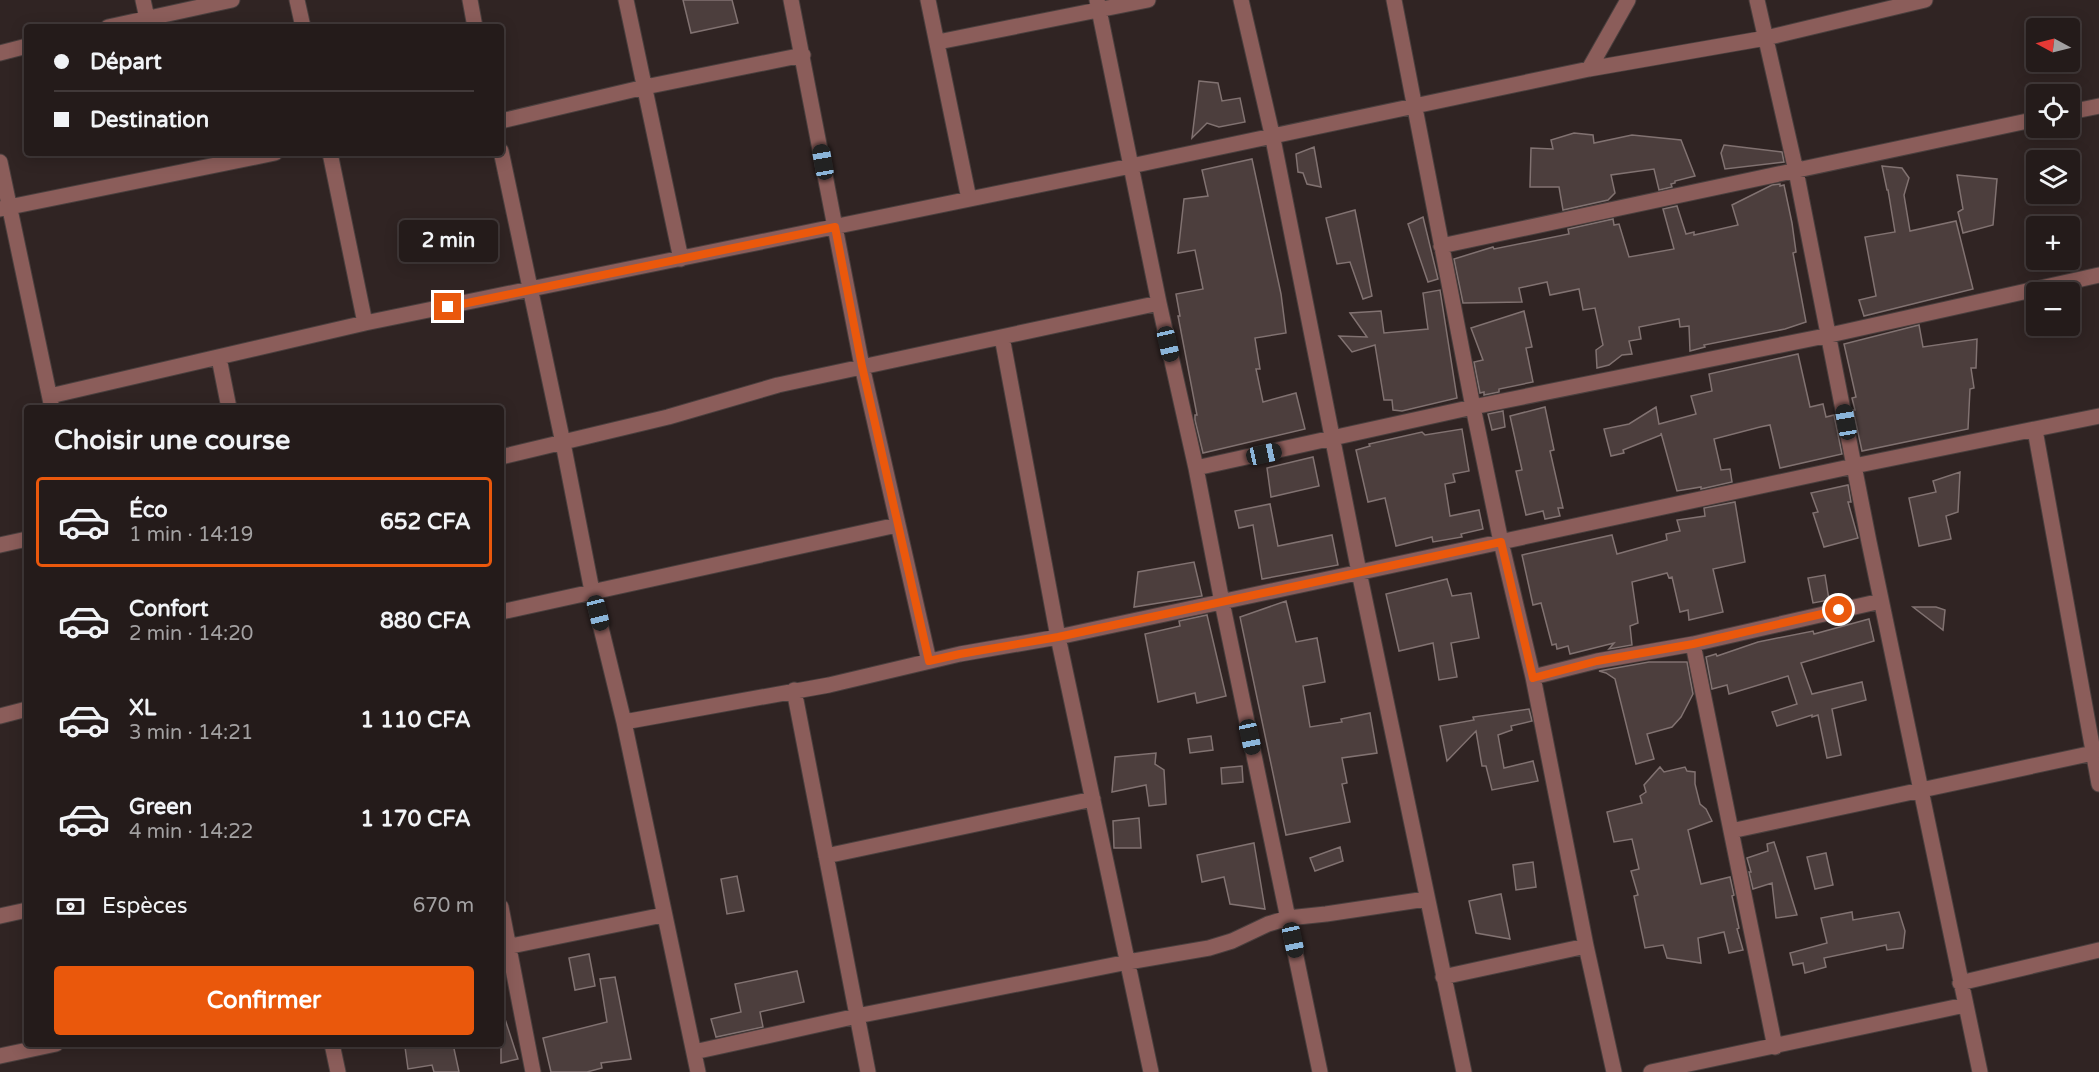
<!DOCTYPE html>
<html lang="fr">
<meta charset="utf-8">
<style>
:root{--surface:#241b1a;--page:#302827;--text:#f1f3f6;--muted:#a3a1a2;--line:#413939;--accent:#ea580c}
body{margin:0;font-family:"Varela Round",sans-serif;background:var(--page);color:var(--text);height:100vh;display:flex;flex-direction:column;font-size:22px;white-space:nowrap}
*{box-sizing:border-box;margin:0}
p{font-size:20px;color:var(--muted)}
.icon{flex:none;width:33px;height:33px;fill:none;stroke:currentColor;stroke-width:2;stroke-linecap:round;stroke-linejoin:round}
.map{position:relative;flex:1;overflow:hidden}
.panel{position:absolute;left:24px;top:405px;width:480px;height:642px;display:flex;flex-direction:column;background:var(--surface);border-radius:6px;box-shadow:0 3px 15px #0003,0 0 0 2px var(--line)}
.panel>*{flex:none}
.guide{position:absolute;left:24px;top:24px;width:480px;height:132px;border-radius:6px;box-shadow:0 3px 15px #0003,0 0 0 2px var(--line);display:grid;align-content:center;height:132px;padding:0 30px;background:var(--surface)}
.needle{width:39px;rotate:277deg}
.fabs{position:absolute;left:2026px;top:18px;display:grid;gap:12px}
.fabs a{display:grid;place-items:center;width:54px;height:54px;border-radius:6px;background:var(--surface);box-shadow:0 3px 15px #0003,0 0 0 2px var(--line);font-size:30px}
.end{position:absolute;width:27px;height:27px;margin:-14px;border:8px solid #ea580c;background:#fff;box-shadow:0 0 0 3px #fff}
.from{border-radius:50%}
.bubble{position:absolute;height:42px;border-radius:6px;background:var(--surface);box-shadow:0 3px 15px #0003,0 0 0 2px var(--line);font-size:20px;font-weight:700;line-height:42px;text-align:center}
.car{position:absolute;width:18px;height:36px;margin:-18px -9px;border-radius:8px;box-shadow:0 0 4px 2px #0007;background:linear-gradient(#222 24%,#8ab4d8 0 40%,#222 0 76%,#8ab4d8 0 86%,#222 0)}
.guide b{display:flex;align-items:center;gap:21px;height:57px;font-size:22px}
.guide b+b{border-top:2px solid var(--line)}
.guide i{width:15px;height:15px;background:var(--text)}
ul{padding:0;list-style:none}
li{display:flex;align-items:center;gap:18px;height:90px;margin:0 12px 9px;padding:0 18px;border:3px solid transparent;border-radius:6px}
li div{flex:1}
li b{display:block;font-size:22px}
li em{font-style:normal;font-weight:700}
li.on{border-color:var(--accent)}
li>.icon{width:54px;height:54px;stroke-width:1.5}
h2{padding:0 30px;font-size:27px;line-height:72px}
.pay{display:flex;align-items:center;gap:15px;height:66px;padding:0 30px;font-size:22px}
.pay p{margin-inline-start:auto}
.cta{display:flex;gap:12px;margin-top:auto;padding:12px 30px}
.cta a{flex:1;height:69px;border-radius:6px;background:var(--accent);color:#fff;font-size:24px;font-weight:700;line-height:69px;text-align:center}
.map>svg:first-child{display:block}
</style>
<div class="map">
<svg width="2099" height="1072" viewBox="0 0 2099 1072">
<rect width="100%" height="100%" fill="#302423"/>
<!-- building -->
<path fill="#4c3e3d" stroke="#817271" stroke-width="1.5" d="M683 0H732L738 23 691 33Z
M1199 81 1218 83 1222 101 1240 98 1245 122 1219 127 1207 123 1192 138Z
M1574 133 1593 135 1594 143 1632 135 1681 140 1695 176 1675 181V183L1671 184 1672 187 1659 190 1654 169 1611 175 1615 193 1608 200 1563 210 1559 187H1530L1531 148 1553 149 1551 140Z
M1724 145 1782 152 1784 162 1725 169 1721 153Z
M1314 147 1321 187 1307 184 1303 173 1298 172 1296 154Z
M1252 159 1281 294 1286 333 1255 338 1260 369H1256L1263 402 1296 393 1305 429 1203 453 1195 420V415H1197L1178 316H1180L1176 294 1203 289 1195 250 1178 253 1184 199 1208 196 1202 170Z
M1882 166 1902 168 1909 178 1904 195 1910 231 1956 221 1973 289 1864 316 1859 300 1876 296 1865 237 1895 232 1888 190H1887Z
M1957 175 1997 179 1993 225 1963 233 1958 212 1963 209Z
M1780 184V186L1784 185 1792 223 1796 252 1793 253 1806 322 1785 329 1704 345 1705 347 1690 351 1689 326 1680 327 1679 319 1639 327 1641 339 1629 341 1632 354 1622 355 1609 365 1597 368 1596 350 1603 345 1595 308 1583 310 1579 289 1550 295 1547 282 1519 288 1522 302 1463 303 1454 259 1493 247 1494 249 1569 234 1568 229 1613 219 1614 225 1619 224 1629 257 1674 249 1663 209 1677 206 1686 234 1694 232V235L1738 225 1732 205 1772 185Z
M1355 210 1372 296 1363 299 1350 262 1337 264 1326 218Z
M1423 217 1438 279 1428 282 1408 224Z
M1440 290 1457 398 1402 411 1393 410 1392 400H1384L1375 345 1352 352 1339 336 1367 337 1350 313 1381 311 1384 333 1428 329 1423 293Z
M1524 311 1532 347 1526 348 1533 382 1499 389V392L1484 395V392L1480 393 1474 362 1483 360 1471 328Z
M1919 325 1923 347 1977 339 1976 368H1971L1974 388 1970 389 1968 429 1862 451 1853 410H1855L1852 398 1856 397 1844 344Z
M1798 354 1810 407 1823 404 1826 417 1834 415 1842 454 1780 468 1770 425 1760 427 1714 439 1721 470 1730 469 1732 482 1701 489V487L1677 491 1661 433V435L1623 450 1624 453 1611 456 1604 429 1629 424 1656 407 1659 424 1696 414 1691 396 1712 391 1709 374Z
M1545 407 1554 450 1550 451 1563 508H1558L1560 516 1545 519 1543 511 1526 515 1516 471 1522 470 1510 416Z
M1503 411 1505 427 1492 430 1488 414Z
M1462 429 1469 471 1453 474 1455 482 1445 484 1450 516 1479 510 1483 529 1461 534 1462 537 1433 542 1432 537 1396 546 1385 498 1368 502 1356 450 1370 446 1369 444 1422 432 1425 435Z
M1313 457 1319 486 1271 497 1267 468Z
M1960 472 1958 512 1946 516 1951 539 1919 546 1909 498 1936 492 1933 481Z
M1848 485 1851 502H1848L1858 538 1824 547 1813 513 1818 512 1811 493Z
M1735 502 1745 562 1713 569 1723 612 1689 620 1688 610 1680 612 1672 577 1669 578 1667 573 1632 582 1638 623 1630 626 1632 645 1609 649 1614 643 1570 654 1568 646 1557 649 1556 644 1552 645 1541 603 1533 605 1522 555 1612 535 1617 554 1667 540 1666 534 1680 531 1677 520 1705 516 1704 508Z
M1270 504 1278 546 1332 535 1338 565 1262 579 1253 525 1239 528 1235 511Z
M1194 562 1202 596 1134 607 1138 572Z
M1825 575 1829 600 1813 603 1808 578Z
M1447 579 1452 596 1471 593 1479 638 1451 643 1457 677 1439 680 1433 643 1399 651 1386 594Z
M1286 601 1296 642 1317 638 1325 682 1303 686 1310 727 1342 722 1341 719 1370 713 1377 753 1342 758 1347 783 1342 784 1350 822 1286 835 1240 617Z
M1913 607H1936L1945 610 1943 630Z
M1207 615 1226 696 1197 703 1195 693 1158 702 1145 634 1180 626 1179 621Z
M1869 619 1874 641 1801 663 1812 694 1862 682 1866 700 1832 709 1841 755 1827 758 1818 715 1812 717V715L1777 726 1772 712 1797 704 1788 676 1729 694 1727 685 1712 689 1706 657 1716 654 1717 656 1758 642 1813 631 1814 634Z
M1649 662H1687L1693 694 1681 717 1672 727 1647 734 1654 759 1636 764 1615 679 1606 673 1599 671Z
M1529 709 1532 721 1511 726 1512 730 1498 735 1504 768 1533 761 1538 781 1492 790 1486 766H1482L1476 731 1447 761 1440 726 1474 720 1473 717Z
M1211 736 1213 750 1190 753 1188 739Z
M1156 753 1155 764 1164 770 1166 804 1149 806 1146 785 1112 792 1115 757Z
M1242 766 1243 782 1222 784 1221 768Z
M1660 767 1664 772 1685 767 1687 771 1695 772V784L1700 804 1706 809 1712 821 1688 830 1701 884 1730 877 1734 895 1732 896 1739 928 1737 929 1743 950 1729 953 1724 932 1698 938 1701 963 1667 958 1663 945 1645 948 1634 896 1638 895 1631 871 1639 869 1632 839 1614 842 1607 812 1642 803 1640 796 1646 792 1644 785Z
M1139 818 1141 848H1114L1113 821Z
M1774 842 1776 848 1797 915 1776 918 1772 883 1753 889 1749 872H1751L1747 858 1768 851 1767 844Z
M1254 843 1265 909 1230 904 1224 877 1202 882 1197 855Z
M1340 847 1343 861 1315 871 1310 858Z
M1826 853 1833 885 1815 889 1807 857Z
M1533 862 1536 887 1516 890 1513 865Z
M737 876 744 911 727 914 721 879Z
M1501 894 1510 939 1476 933 1469 901Z
M1852 912 1853 920 1899 912 1905 931 1903 948 1887 950 1886 945 1824 958 1826 967 1805 973 1803 963 1793 965 1790 953 1827 943 1821 918Z
M589 954 595 986 575 990 569 958Z
M797 971 804 1002 760 1012 763 1027 716 1037 711 1019 741 1012 735 984Z
M615 977 631 1059 601 1063 602 1068 587 1072H551L543 1038 607 1022 600 979Z
M501 1016H504L518 1059 501 1063Z
M424 1044H453L459 1072H434L432 1065 408 1069 405 1047Z"/>
<g fill="none" stroke-linecap="round" stroke-linejoin="round">
<defs>
<path id="minor" d="M143 0 147 18
M297 0 303 27
M470 0 475 27
M626 0 681 259
M791 0 862 366 929 661
M928 0 969 199
M1097 0 1159 303 1196 468 1222 602 1320 1072
M1241 0 1272 134 1359 572 1464 1072
M1394 0 1473 407 1501 542 1533 677 1586 946 1614 1072
M1757 0 1796 171 1869 542 1980 1072
M108 27 232 0
M938 42 1148 0
M0 53 27 46
M1589 69 1628 0
M2070 112 2099 106
M501 121 645 87 803 55
M501 151 563 443 592 591 624 722 698 1072
M330 153 365 323
M0 162 52 408
M0 209 275 153
M1441 246 2037 119
M1002 337 1058 637 1151 1072
M219 358 229 408
M50 396 365 323 1131 166 1589 69 1766 38 1925 0
M2035 430 2099 784
M501 457 668 417 778 385 1159 303
M1196 468 1473 407 1830 335 2099 275
M0 545 27 539
M501 612 897 525
M1693 644 1775 1047
M1533 677 1597 661 1693 644 1881 601
M794 690 868 1072
M0 716 27 709
M624 722 829 685 960 654 1058 637 1854 466 2099 416
M1731 831 2093 753
M826 856 1093 799
M501 907 533 1072
M0 916 27 910
M501 948 663 915
M1443 977 1586 946
M1960 983 2099 950
M332 1044 338 1072
M694 1052 857 1016 1128 962 1209 948 1232 941 1268 924 1288 918 1326 914 1426 899
M0 1056 56 1044
M1651 1072 1965 1005"/>
</defs>
<!-- minor casing -->
<use href="#minor" stroke="#4a3f3e" stroke-width="17"/>
<!-- minor -->
<use href="#minor" stroke="#8b5d5a" stroke-width="15"/>
</g>
<g fill="none" stroke-linecap="round" stroke-linejoin="round">
<!-- route -->
<path stroke="#ea580c" stroke-width="8" d="M448 307 835 227 862 366 929 661 960 654 1058 637 1501 542 1533 678 1597 661 1693 644 1839 610"/>
</g>
</svg>
<div class="fabs">
<a><svg class="needle" viewBox="-14 -14 28 28"><path d="M0-13l5 13h-10z" fill="#e53935"/><path d="M0 13l5-13h-10z" fill="#a3a1a2"/></svg></a>
<a><svg class="icon" aria-label="locate" viewBox="0 0 24 24"><circle cx="12" cy="12" r="6"/><path d="M12 2v4M12 18v4M2 12h4M18 12h4"/></svg></a>
<a><svg class="icon" aria-label="layers" viewBox="0 0 24 24"><path d="M12 4l9 5-9 5-9-5zM3 14l9 5 9-5"/></svg></a>
<a>+</a>
<a>−</a>
</div>
<i class="end from" style="left:1839px;top:610px"></i>
<i class="end" style="left:448px;top:307px"></i>
<div class="bubble" style="left:399px;top:220px;width:99px">2 min</div>
<i class="car" style="left:823px;top:162px;rotate:350deg"></i>
<i class="car" style="left:1168px;top:344px;rotate:167deg"></i>
<i class="car" style="left:1846px;top:422px;rotate:350deg"></i>
<i class="car" style="left:1264px;top:454px;rotate:78deg"></i>
<i class="car" style="left:598px;top:613px;rotate:166deg"></i>
<i class="car" style="left:1250px;top:737px;rotate:168deg"></i>
<i class="car" style="left:1293px;top:940px;rotate:168deg"></i>
<div class="guide">
<b><i class="from"></i>Départ</b>
<b><i></i>Destination</b>
</div>
<section class="panel">
<h2>Choisir une course</h2>
<ul>
<li class="on"><svg class="icon" aria-label="car" viewBox="0 0 24 24"><path d="M5 17H2v-5l4-1 3-4h7l3 4 3 1v5h-3M9 17h6M6 11h13"/><circle cx="7" cy="17" r="2"/><circle cx="17" cy="17" r="2"/></svg><div><b>Éco</b><p>1 min · 14:19</p></div><em>652 CFA</em></li>
<li><svg class="icon" aria-label="car" viewBox="0 0 24 24"><path d="M5 17H2v-5l4-1 3-4h7l3 4 3 1v5h-3M9 17h6M6 11h13"/><circle cx="7" cy="17" r="2"/><circle cx="17" cy="17" r="2"/></svg><div><b>Confort</b><p>2 min · 14:20</p></div><em>880 CFA</em></li>
<li><svg class="icon" aria-label="car" viewBox="0 0 24 24"><path d="M5 17H2v-5l4-1 3-4h7l3 4 3 1v5h-3M9 17h6M6 11h13"/><circle cx="7" cy="17" r="2"/><circle cx="17" cy="17" r="2"/></svg><div><b>XL</b><p>3 min · 14:21</p></div><em>1 110 CFA</em></li>
<li><svg class="icon" aria-label="car" viewBox="0 0 24 24"><path d="M5 17H2v-5l4-1 3-4h7l3 4 3 1v5h-3M9 17h6M6 11h13"/><circle cx="7" cy="17" r="2"/><circle cx="17" cy="17" r="2"/></svg><div><b>Green</b><p>4 min · 14:22</p></div><em>1 170 CFA</em></li>
</ul>
<div class="pay"><svg class="icon" aria-label="cash" viewBox="0 0 24 24"><path d="M3 7h18v10H3z"/><circle cx="12" cy="12" r="2"/></svg>Espèces<p>670 m</p></div>
<div class="cta"><a>Confirmer</a></div>
</section>
</div>
